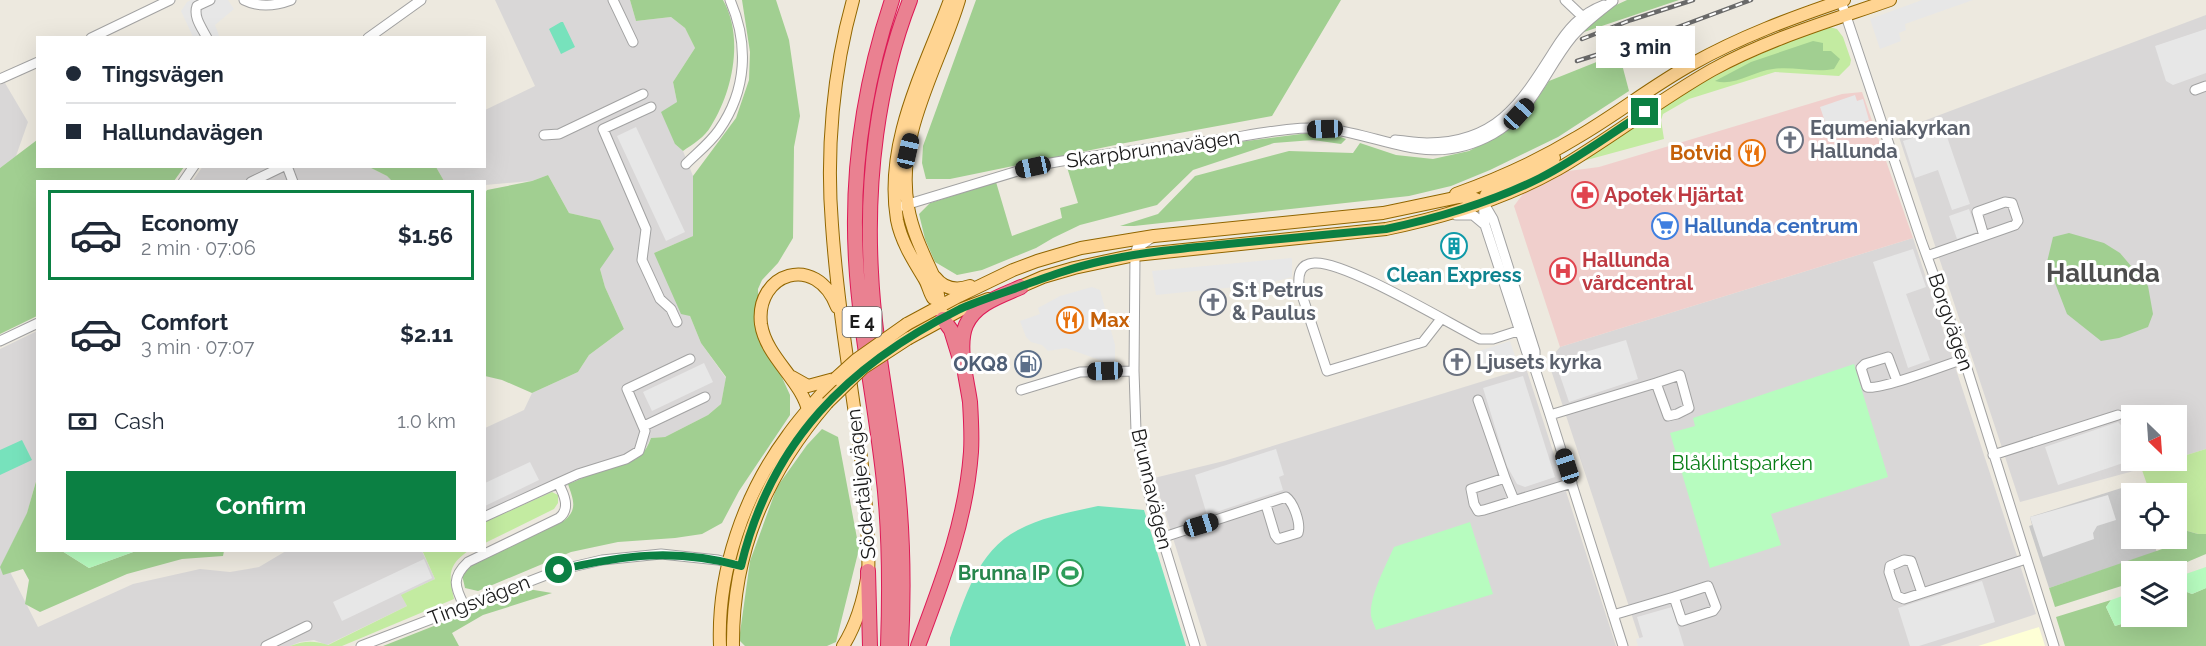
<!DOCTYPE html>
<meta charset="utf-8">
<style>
:root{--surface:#fff;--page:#f2f2f3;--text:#1f2937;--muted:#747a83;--line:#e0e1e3;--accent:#0b8043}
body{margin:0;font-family:Raleway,sans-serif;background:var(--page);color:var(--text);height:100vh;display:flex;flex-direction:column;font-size:22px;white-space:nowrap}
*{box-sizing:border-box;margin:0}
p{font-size:20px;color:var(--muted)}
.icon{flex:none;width:33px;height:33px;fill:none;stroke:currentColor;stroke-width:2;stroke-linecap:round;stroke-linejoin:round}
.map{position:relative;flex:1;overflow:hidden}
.drawer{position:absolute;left:36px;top:180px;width:450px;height:372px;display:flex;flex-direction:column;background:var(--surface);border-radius:0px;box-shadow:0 6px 24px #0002}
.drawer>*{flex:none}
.banner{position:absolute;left:36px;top:36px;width:450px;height:132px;border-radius:0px;box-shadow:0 6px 24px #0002;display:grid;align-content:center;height:132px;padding:0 30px;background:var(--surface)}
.needle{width:39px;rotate:155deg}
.fabs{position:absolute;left:2121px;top:405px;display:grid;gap:12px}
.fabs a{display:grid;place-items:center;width:66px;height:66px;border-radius:0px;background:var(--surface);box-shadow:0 6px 24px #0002;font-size:30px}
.end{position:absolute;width:27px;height:27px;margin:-14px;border:8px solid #0b8043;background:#fff;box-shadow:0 0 0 3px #fff}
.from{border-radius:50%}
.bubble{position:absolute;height:42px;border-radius:0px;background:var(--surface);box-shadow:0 6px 24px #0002;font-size:20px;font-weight:700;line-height:42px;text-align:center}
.car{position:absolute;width:18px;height:36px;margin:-18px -9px;border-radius:8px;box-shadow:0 0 4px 2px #0007;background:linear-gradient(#222 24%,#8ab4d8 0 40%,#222 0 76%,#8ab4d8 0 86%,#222 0)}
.banner b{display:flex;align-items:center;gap:21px;height:57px;font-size:22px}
.banner b+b{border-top:2px solid var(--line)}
.banner i{width:15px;height:15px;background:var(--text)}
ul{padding:10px 0 0;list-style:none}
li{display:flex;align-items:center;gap:18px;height:90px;margin:0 12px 9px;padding:0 18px;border:3px solid transparent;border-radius:0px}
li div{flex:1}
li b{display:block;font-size:22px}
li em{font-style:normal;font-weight:700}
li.current{border-color:var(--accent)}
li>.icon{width:54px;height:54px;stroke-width:1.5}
.pay{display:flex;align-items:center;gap:15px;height:66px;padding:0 30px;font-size:22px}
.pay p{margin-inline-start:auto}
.action{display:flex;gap:12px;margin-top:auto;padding:12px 30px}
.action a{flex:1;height:69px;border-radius:0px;background:var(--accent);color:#fff;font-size:24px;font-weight:700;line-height:69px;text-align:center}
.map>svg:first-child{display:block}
</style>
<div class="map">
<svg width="2206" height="646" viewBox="0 0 2206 646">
<rect width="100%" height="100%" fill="#ede9df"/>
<!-- residential -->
<path fill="#d9d7d7" d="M495 0H630L636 21 671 17 685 28 695 48 673 82 677 102 675 144 683 151 693 176V236L654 253 690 316 701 343 726 378 721 404 708 415 665 437 651 438 643 454 636 460 596 473 485 522V428L524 410 532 393 578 372 589 355 624 329 605 287 600 269V220L569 213 548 175 532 181 485 185 484 182 444 181 436 167 484 166 485 110 535 86Z
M2206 15V449L2177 458 2176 416H2132V460L2170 461 2020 502 1897 131Z
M5 83 28 122 16 156 0 168V85Z
M203 166 369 167 387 176 392 181 192 182Z
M1913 238 2036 614 1940 646H1642L1548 361 1560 347Z
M37 331V477L27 514 4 560 38 627 133 584 200 569 230 572 248 569 259 567 286 551H422L435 579 402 595 407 606 327 645 314 640 300 642 290 646H0V349Z
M1526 368 1616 646H1207L1154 478 1224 461Z"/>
<!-- commercial -->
<path fill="#f0cfcc" d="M1862 92 1913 238 1560 347 1514 206 1525 191 1561 172 1599 167 1842 94Z"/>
<!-- education -->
<path fill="#feffd6" d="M2039 627 2045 646H1978Z"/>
<!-- religious -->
<path fill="#c9c9c9" d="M2134 484 2137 493 2132 494V538L2152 539 2157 552 2049 588 2029 526 2032 525 2030 517Z"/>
<!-- grass -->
<path fill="#c3eba1" d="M1829 27 1837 29 1843 37 1851 60 1850 65 1839 76 1775 72 1689 99 1663 114 1661 120 1664 139 1583 161 1586 157C1650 114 1711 73 1782 45 1797 38 1813 30 1829 27Z
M2206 449V534H2198L2177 528 2176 494 2150 493 2142 470 2170 461 2176 460 2177 458Z
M552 492 558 495V503L554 509 485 543V522Z
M422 550 468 551C447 566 449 575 454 599L342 646H290C304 641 313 640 328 645L407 606 401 595 435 579Z"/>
<!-- forest -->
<path fill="#a1cf91" d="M630 0H723C744 37 733 91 711 126 705 137 693 144 683 151L675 144 661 112 677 102 673 82 695 48 685 28 671 17 636 21Z
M742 0H776L789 40 800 116 794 147 793 238 778 263 762 280 758 289 759 338 775 362 790 395V415L739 491 722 523 702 534 675 538 618 542 571 552 478 591 465 588 462 575 469 566 565 520C578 509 573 499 568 484 577 481 586 476 595 473 619 464 641 467 651 438L665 437 708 415 721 404 726 377 701 343 690 316 681 314 654 253 693 236V176L736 118 749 80 750 52Z
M976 0H1341L1272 116 1125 143 950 179H926L922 163 923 146Z
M1627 0H1679L1581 33 1614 6Z
M1813 41 1823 43V51H1831L1840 59 1834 69C1814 73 1793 66 1773 69 1754 71 1734 87 1715 81L1751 62Z
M1619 53 1629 91 1558 137 1490 170 1451 186 1409 196 1134 226H1120L1158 214 1195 176 1289 151 1353 153 1360 143 1396 155 1433 159 1469 151 1492 139 1518 121 1533 105 1549 81Z
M1324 131 1346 139 1341 144 1313 140 1274 143 1193 170 1157 205 1080 225 1053 238 1036 248 982 270 957 275 935 262 925 239 919 214 930 203 996 182 1012 236 1062 218 1060 208 1078 203 1066 164Z
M37 140 38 166 184 167 174 181 38 182 37 316 0 334V168Z
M369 167H436L444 181H392L387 176Z
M548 175 569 213 600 220 614 249 600 269 605 287 624 329 589 355 578 372 532 393 502 380 485 376V193L487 190 532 181Z
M2069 233 2104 243 2120 253 2148 286 2153 314 2148 327 2119 338 2101 341 2067 314 2047 262 2053 237Z
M822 429 838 437 859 549 836 642 827 646H745L739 640 750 561 777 487 807 445Z
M37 478 38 550 62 551 89 568 136 551H224L223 556 182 559 127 574 40 612 25 604 29 580 23 569 3 575 0 567 27 513Z
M2177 528 2198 534H2206V554L2166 571 2132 572 2131 583 2055 607 2049 588 2168 547 2166 539 2176 538Z
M2206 588V646H2065L2056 617 2111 600 2106 607 2115 626 2143 617 2176 616 2177 592 2182 590 2192 594Z
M528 589 552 593 483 615 452 633 459 646H383Z"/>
<!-- park -->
<path fill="#b7fcbf" d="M1854 364 1888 477 1771 514 1781 545 1710 568 1670 433 1695 426 1693 418Z
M1470 522 1493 594 1376 630C1375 626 1372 621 1371 616 1369 597 1386 565 1394 547Z
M62 551V550L136 551 89 568Z
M2206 567V588L2192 594 2182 590 2177 592V577Z
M2131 593 2132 616 2143 617 2115 626 2106 607 2111 600Z"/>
<!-- pitch -->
<path fill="#77e2bc" d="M561 22H563L575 47 561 54 549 29Z
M22 440 32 460 0 475V450Z
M1098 506 1144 510 1186 646H950V638C965 599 977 551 1018 530 1042 517 1071 512 1098 506Z"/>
<!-- parking -->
<path fill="#e7e7e7" d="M191 0H228L234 9 215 25 220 38 193 37 181 11 187 2Z
M1922 0H1973L1905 24 1906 30 1899 33 1901 41 1880 49 1870 19Z
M2206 29V73L2173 85 2166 81 2155 46Z
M1855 95 1857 101 1863 99 1869 120 1829 133 1820 107Z
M636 127 685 232 666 241 617 136Z
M1944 128 1970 204 1952 210 1938 170 1915 178 1903 141Z
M1969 209 1977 232 1957 239 1949 216Z
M1913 249 1926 287 1906 294 1930 360 1908 368 1873 262Z
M1292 258V277L1266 284 1156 295 1152 271Z
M1092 287 1100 290 1115 345V363H1108L1066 348 1048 351 1042 345 1031 342 1026 337 1020 321 1040 314 1038 308 1060 296Z
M1626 340 1638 379 1569 402 1555 361Z
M1510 341 1517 362 1486 372 1479 351Z
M704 363 713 382 652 411 643 392Z
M1523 376 1555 477 1525 487 1517 484 1507 466 1483 388Z
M2118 422 2129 433 2131 441 2132 460 2058 485 2045 447Z
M1276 449 1284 475 1279 477 1283 490 1207 515 1195 475Z
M530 462 539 480 485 506V483Z
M2108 495 2116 520 2097 526 2093 533 2094 539 2043 557 2030 517Z
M424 559 432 578 342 621 333 602Z
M1982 581 1995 622 1919 646H1910L1898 608Z
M1672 607 1684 646H1638L1636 639 1643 637 1637 617Z"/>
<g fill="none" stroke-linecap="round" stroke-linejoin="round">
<defs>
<path id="minor" d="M244 0C260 8 275 6 291 0
M613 0 633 42
M1565 0 1585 19
M1841 1 1921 240 1964 359 2054 646
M91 38 170 0
M207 38C202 28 193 17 197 6L210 0
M368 38 421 0
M0 79 38 62
M2195 90 2206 86
M651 107 603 129 646 229 642 260 660 299 671 309 677 322
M544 135 559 134 643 94
M1395 140C1406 141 1417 143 1427 143 1497 143 1521 103 1554 51 1567 30 1580 14 1604 5
M686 164C697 153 710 143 719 130 747 90 749 44 730 0
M287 166 293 182
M183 182 194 166
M251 182 284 166
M1483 202 1485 225 1527 353 1535 369 1550 415 1623 646
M1483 202 1493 219 1535 351V366
M902 206 1021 170 1045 164C1105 153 1165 147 1225 139 1257 134 1298 125 1330 129 1391 138 1432 168 1493 134 1534 111 1544 71 1572 37 1584 23 1599 12 1613 1
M1456 215H1473L1485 225
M1151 238 1137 248 1135 255 1134 371 1136 431 1149 495 1195 646
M1927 256 2015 225 2018 221 2012 203 2005 202 1977 212 1984 236
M1441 319 1423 342 1327 371 1299 286C1298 274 1300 264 1314 263 1344 260 1448 323 1480 339H1493L1527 328
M0 341 38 323
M1897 381 1888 357 1865 364 1861 368 1867 387C1879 391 1948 364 1964 359
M1021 390 1080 372 1134 371
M1478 400 1505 478
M1550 415 1656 383 1668 416 1677 414 1689 408 1680 375 1656 383
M644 426 705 397
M1993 455 2118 415
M558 483 578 474 626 459 639 451 645 431 627 389 690 359
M1514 500 1505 478 1471 489 1474 504 1478 511 1484 510 1572 483
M1161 538 1286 497C1294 503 1301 524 1298 533L1278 539 1275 535 1266 505
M1922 593 1911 561 1904 560 1890 566 1889 572 1897 596 1904 599 2026 559
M464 605C454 586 452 577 468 562L559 518C571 509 564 494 558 483L484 517
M1613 615 1674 597 1682 621 1713 611 1716 607 1708 586 1674 597
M266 646 307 626
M361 646 559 570 602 560 661 554 718 560 741 566"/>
<path id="major" d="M1456 194C1498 179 1538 161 1576 138 1616 115 1652 86 1692 64 1740 37 1791 18 1844 0
M1486 195C1500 181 1535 173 1554 158
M935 277C944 289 956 291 970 286
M1013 290 1043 277 1074 268 1135 255 1386 229C1445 217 1506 198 1558 169 1611 138 1659 100 1712 70 1768 39 1830 21 1890 0
M933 298C929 292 928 284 924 278 913 260 901 241 897 220 884 142 924 71 950 0
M941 311C938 299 938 287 933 275 923 253 912 231 908 207 895 134 939 67 959 0
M907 324 959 296 1013 270 1037 261 1081 248 1154 236 1383 213 1459 197 1468 196 1483 202
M909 338 962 309 988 299
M792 377 808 386 834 379
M809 414C803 381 766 358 761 324 755 273 816 252 837 307
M720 646C717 572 744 494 788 435 802 415 819 397 835 379
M733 646C732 552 766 474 827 403
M843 646C857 624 864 598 868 573 869 564 868 555 868 546 867 511 864 476 859 442 849 370 837 298 832 225 826 151 833 71 853 0"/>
<path id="highway" d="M943 319 951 330 959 356
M868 571 870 646
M888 646C890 588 890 530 883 473 875 402 860 332 856 260 851 172 864 84 892 0
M901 646C904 587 903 528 896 470 888 404 874 338 871 272 866 182 877 85 910 0
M918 646C942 582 966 521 971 452 972 436 971 418 970 402 967 380 957 346 966 325 976 303 1001 296 1021 287"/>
</defs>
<!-- minor casing -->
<use href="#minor" stroke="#a2a2a2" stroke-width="11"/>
<!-- major casing -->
<use href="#major" stroke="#916600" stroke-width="14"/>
<!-- highway casing -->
<use href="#highway" stroke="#dd1a56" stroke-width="16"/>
<!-- minor -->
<use href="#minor" stroke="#fff" stroke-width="9"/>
<!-- major -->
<use href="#major" stroke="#ffd492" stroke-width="12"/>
<!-- highway -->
<use href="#highway" stroke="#ea8191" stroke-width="14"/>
<defs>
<path id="rail" d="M1582 39 1631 20 1693 0
M1577 61 1638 42 1751 0"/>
</defs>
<!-- rail casing -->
<use href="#rail" stroke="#696969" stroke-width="4.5"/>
<!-- rail -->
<use href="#rail" stroke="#fff" stroke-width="2" stroke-dasharray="7" stroke-linecap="butt"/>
<defs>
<path id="major-bridge" d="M835 379 856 360 907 324
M827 403 863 368 909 338"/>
</defs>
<!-- major-bridge casing -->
<use href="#major-bridge" stroke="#916600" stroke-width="14" stroke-linecap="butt"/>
<!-- major-bridge -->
<use href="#major-bridge" stroke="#ffd492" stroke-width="12"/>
</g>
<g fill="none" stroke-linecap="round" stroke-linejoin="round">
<!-- route -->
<path stroke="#0b8043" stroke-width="8" d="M559 570C624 555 675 548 741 566 771 441 848 365 960 309 976 302 994 296 1011 290 1041 279 1070 268 1102 261 1143 252 1186 248 1228 244 1281 239 1333 234 1386 229 1438 218 1492 202 1540 178 1576 160 1610 134 1645 112"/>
</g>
<!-- icons -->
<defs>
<symbol id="church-ring" viewBox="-11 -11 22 22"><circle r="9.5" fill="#fff" stroke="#6b7280" stroke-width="1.5"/><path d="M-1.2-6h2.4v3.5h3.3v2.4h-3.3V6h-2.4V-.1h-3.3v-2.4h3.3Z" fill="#6b7280"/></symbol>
<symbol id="restaurant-ring" viewBox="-11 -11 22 22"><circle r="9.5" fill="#fff" stroke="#e8710a" stroke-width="1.5"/><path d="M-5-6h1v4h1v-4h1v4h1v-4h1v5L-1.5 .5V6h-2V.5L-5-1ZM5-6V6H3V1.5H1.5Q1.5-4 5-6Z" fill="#e8710a"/></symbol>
<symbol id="pharmacy-ring" viewBox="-11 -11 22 22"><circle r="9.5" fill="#fff" stroke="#e0444e" stroke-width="1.5"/><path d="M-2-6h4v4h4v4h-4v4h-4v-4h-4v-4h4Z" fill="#e0444e"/></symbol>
<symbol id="supermarket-ring" viewBox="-11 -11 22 22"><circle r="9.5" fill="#fff" stroke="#3f7fe0" stroke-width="1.5"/><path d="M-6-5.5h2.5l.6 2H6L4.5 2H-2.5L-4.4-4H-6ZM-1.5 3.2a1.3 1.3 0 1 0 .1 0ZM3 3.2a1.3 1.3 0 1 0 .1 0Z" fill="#3f7fe0"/></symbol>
<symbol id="building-ring" viewBox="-11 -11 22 22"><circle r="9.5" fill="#fff" stroke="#0f9aa8" stroke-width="1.5"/><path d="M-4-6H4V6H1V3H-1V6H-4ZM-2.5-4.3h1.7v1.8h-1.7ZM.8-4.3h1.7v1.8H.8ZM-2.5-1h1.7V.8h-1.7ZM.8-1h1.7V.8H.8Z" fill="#0f9aa8"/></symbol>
<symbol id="hospital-ring" viewBox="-11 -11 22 22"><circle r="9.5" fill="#fff" stroke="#e0444e" stroke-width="1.5"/><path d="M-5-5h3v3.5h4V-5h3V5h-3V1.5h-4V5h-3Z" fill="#e0444e"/></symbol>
<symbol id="fuel-ring" viewBox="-11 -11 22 22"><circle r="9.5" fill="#fff" stroke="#5c6f8a" stroke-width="1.5"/><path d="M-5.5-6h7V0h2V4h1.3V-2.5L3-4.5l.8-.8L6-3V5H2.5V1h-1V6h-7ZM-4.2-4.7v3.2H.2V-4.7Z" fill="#5c6f8a"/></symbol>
<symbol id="stadium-ring" viewBox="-11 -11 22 22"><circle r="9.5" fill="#fff" stroke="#2e9e5b" stroke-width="1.5"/><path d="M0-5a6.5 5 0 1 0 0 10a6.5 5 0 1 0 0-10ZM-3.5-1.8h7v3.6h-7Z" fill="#2e9e5b"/></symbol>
</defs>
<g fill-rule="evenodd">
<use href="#church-ring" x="1775" y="125" width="30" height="30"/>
<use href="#restaurant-ring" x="1737" y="138" width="30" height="30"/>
<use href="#pharmacy-ring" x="1570" y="180" width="30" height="30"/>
<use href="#supermarket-ring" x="1650" y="211" width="30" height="30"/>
<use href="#building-ring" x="1439" y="231" width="30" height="30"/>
<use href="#hospital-ring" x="1548" y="256" width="30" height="30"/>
<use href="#church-ring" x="1198" y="287" width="30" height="30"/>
<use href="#restaurant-ring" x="1055" y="305" width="30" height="30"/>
<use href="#church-ring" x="1442" y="347" width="30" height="30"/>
<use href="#fuel-ring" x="1013" y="349" width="30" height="30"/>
<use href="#stadium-ring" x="1055" y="558" width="30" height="30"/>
</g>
<g text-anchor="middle" stroke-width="6" stroke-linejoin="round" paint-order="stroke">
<!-- shield labels -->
<rect fill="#fff" stroke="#5f5f5f" stroke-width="1.5" x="842.5" y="307" width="39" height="30" rx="4.5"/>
<g font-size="18" font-weight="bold" fill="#1b1b1b">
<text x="862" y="328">E 4</text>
</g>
<!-- worship labels -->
<g font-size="20" font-weight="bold" fill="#5b616d" stroke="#fff" text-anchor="start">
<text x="1810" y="135">Equmeniakyrkan<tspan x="1810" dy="23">Hallunda</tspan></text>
<text x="1232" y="297">S:t Petrus<tspan x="1232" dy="23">&amp; Paulus</tspan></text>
<text x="1476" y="369">Ljusets kyrka</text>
</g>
<!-- street labels -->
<g font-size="20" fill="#1b1b1b" stroke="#fff">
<text transform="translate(1153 149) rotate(-8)" y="7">Skarpbrunnavägen</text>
<text transform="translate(1951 322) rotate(71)" y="7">Borgvägen</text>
<text transform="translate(861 484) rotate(-96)" y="7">Södertäljevägen</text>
<text transform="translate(1152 489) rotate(77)" y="7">Brunnavägen</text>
<text transform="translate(479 600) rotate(-21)" y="7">Tingsvägen</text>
</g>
<!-- food labels -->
<g font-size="20" font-weight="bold" fill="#c56008" stroke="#fff" text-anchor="end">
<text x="1732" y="160">Botvid</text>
<text x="1090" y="327" text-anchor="start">Max</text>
</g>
<!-- health labels -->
<g font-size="20" font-weight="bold" fill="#be3a42" stroke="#fff" text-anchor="start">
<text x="1604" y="202">Apotek Hjärtat</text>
<text x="1582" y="267">Hallunda<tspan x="1582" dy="23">vårdcentral</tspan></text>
</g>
<!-- shop labels -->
<g font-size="20" font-weight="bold" fill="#366cbe" stroke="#fff" text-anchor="start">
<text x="1684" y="233">Hallunda centrum</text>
</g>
<!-- culture labels -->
<g font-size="20" font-weight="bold" fill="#0d838f" stroke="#fff">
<text x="1454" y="282">Clean Express</text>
</g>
<!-- service labels -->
<g font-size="20" font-weight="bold" fill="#4e5e75" stroke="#fff" text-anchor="end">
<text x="1008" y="371">OKQ8</text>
</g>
<!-- park labels -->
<g font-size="20" fill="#057c13" stroke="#fff">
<text x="1742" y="470">Blåklintsparken</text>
</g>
<!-- leisure labels -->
<g font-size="20" font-weight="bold" fill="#27864d" stroke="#fff" text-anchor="end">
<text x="1050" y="580">Brunna IP</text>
</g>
<!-- district labels -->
<g font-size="26" font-weight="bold" fill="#4e4e4e" stroke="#fff">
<text x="2103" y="282">Hallunda</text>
</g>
</g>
</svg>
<div class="fabs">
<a><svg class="needle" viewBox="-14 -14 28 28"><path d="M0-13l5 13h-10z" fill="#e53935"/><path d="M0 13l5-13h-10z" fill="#747a83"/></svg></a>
<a><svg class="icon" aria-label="locate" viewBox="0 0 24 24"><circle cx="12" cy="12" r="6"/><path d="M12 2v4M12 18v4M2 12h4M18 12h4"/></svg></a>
<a><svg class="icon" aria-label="layers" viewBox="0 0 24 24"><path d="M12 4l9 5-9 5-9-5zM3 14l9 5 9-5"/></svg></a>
</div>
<i class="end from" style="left:559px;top:570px"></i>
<i class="end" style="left:1645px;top:112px"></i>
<div class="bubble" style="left:1596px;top:26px;width:99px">3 min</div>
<i class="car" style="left:1519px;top:114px;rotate:43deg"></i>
<i class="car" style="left:1325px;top:129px;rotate:268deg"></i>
<i class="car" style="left:908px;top:151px;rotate:13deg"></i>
<i class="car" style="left:1033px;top:167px;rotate:258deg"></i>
<i class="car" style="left:1105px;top:371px;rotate:268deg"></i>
<i class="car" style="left:1567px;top:466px;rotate:342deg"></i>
<i class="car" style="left:1201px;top:525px;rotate:73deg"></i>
<div class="banner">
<b><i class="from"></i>Tingsvägen</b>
<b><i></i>Hallundavägen</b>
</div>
<section class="drawer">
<ul>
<li class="current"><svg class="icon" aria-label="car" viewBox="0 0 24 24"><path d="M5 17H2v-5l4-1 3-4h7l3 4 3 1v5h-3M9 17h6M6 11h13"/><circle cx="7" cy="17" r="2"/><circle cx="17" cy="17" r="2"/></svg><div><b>Economy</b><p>2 min · 07:06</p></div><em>$1.56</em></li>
<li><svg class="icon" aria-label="car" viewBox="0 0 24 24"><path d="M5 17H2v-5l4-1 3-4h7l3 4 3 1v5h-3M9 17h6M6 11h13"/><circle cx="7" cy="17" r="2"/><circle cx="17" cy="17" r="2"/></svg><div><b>Comfort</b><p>3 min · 07:07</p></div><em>$2.11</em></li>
</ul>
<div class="pay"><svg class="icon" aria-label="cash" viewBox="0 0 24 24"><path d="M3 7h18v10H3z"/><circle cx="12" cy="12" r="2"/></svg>Cash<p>1.0 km</p></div>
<div class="action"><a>Confirm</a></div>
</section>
</div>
